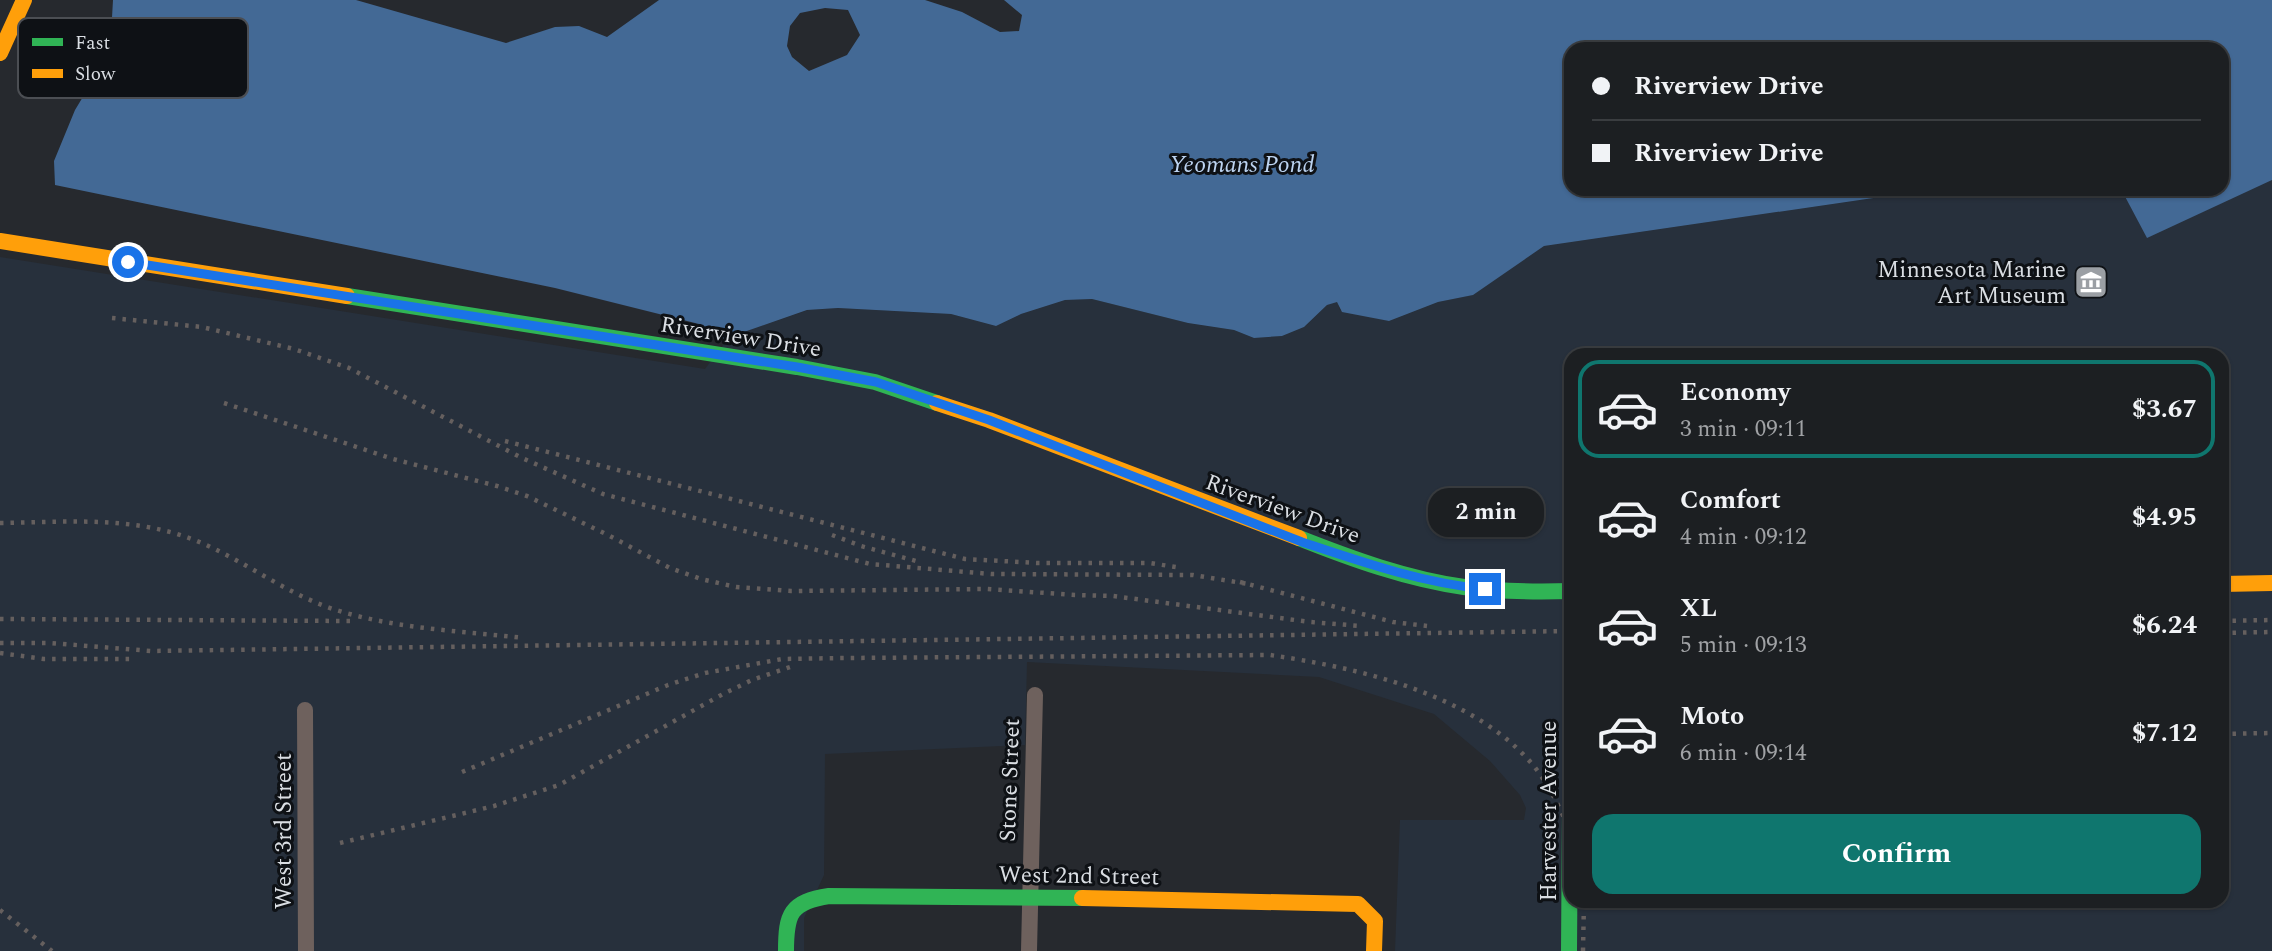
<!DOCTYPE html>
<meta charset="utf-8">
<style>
:root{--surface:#1c1f22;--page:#25272a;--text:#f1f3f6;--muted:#a0a2a5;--line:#3a3d40;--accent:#0f766e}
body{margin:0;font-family:Spectral,serif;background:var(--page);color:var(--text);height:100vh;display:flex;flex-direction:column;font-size:26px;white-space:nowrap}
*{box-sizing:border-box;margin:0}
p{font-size:23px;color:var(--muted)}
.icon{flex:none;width:38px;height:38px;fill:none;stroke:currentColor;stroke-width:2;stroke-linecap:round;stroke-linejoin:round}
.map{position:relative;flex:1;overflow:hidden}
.panel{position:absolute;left:1564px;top:348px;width:665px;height:560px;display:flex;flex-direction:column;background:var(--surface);border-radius:21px;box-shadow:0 2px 5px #0004,0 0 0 2px var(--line)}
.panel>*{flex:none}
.hud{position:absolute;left:1564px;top:42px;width:665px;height:154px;border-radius:21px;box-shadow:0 2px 5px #0004,0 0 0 2px var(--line);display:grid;align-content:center;height:154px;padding:0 28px;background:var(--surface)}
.end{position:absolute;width:32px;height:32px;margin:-16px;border:9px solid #1a73e8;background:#fff;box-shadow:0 0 0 4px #fff}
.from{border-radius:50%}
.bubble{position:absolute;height:49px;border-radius:21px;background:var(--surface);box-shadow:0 2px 5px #0004,0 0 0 2px var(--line);font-size:23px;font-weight:700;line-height:49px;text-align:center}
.hud b{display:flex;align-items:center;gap:24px;height:66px;font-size:26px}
.hud b+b{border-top:2px solid var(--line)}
.hud i{width:18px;height:18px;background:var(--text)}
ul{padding:12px 0 0;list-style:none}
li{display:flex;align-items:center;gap:21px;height:98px;margin:0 14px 10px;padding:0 14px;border:4px solid transparent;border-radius:21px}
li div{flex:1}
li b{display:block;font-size:26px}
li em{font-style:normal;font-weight:700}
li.selected{border-color:var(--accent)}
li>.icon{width:63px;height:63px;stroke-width:1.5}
.action{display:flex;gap:14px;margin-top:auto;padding:14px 28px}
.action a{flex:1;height:80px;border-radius:21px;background:var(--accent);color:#fff;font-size:28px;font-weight:700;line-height:80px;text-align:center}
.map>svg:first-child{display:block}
</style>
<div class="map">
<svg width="2272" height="951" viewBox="0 0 2272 951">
<rect width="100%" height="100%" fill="#26292e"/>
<!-- built -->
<path fill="#27303c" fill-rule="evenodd" d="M2272 180V951H1395L1400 820H1524L1526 808 1520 795 1490 761 1434 714 1319 677 1027 662 1025 745 825 754 824 875 804 918V951H0V257L705 369 729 337 808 310 838 308 951 314 996 326 1021 314 1065 300 1092 299 1188 323 1234 330 1254 338 1282 336 1304 327 1327 305 1337 301 1340 310 1389 321 1438 302 1472 295 1544 246 1935 189H2121L2147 237ZM1572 355H2222V901H1572Z"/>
<!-- water -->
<path fill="#436995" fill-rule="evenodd" d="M113 0H356L506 43 555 27 579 26 607 37 659 0H925L962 12 1000 32 1019 31 1022 15 1004 0H2272V180L2147 238 2121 189H2222V49H1572V189H1935L1544 246 1473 295 1438 302 1389 321 1342 312 1337 302 1327 305 1304 327 1282 336 1254 338 1234 330 1188 323 1092 299 1065 300 1021 314 996 326 951 314 838 308 807 310 724 339 699 324 555 288 55 185 54 161 75 110 107 57 111 35ZM825 8 848 10 860 35 847 55 809 71 792 57 787 46 790 26 800 13Z"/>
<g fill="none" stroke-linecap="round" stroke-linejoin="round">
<!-- street -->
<path stroke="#6e615d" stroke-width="16" d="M305 710 306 951
M1029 951 1035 695"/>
<!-- fast -->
<path stroke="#30b455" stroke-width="16" d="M347 296 797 367 875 382 937 403
M1299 538C1352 559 1407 579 1464 587 1500 592 1536 592 1572 591
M786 951C786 914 790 902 829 896L1082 898
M1569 951 1571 672"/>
<!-- slow -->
<path stroke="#ff9f0a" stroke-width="16" d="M0 53 24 0
M0 241 347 296
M937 403 989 420 1299 538
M2222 584 2272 583
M1082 898 1358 904 1375 921 1374 951"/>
<!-- rail -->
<path stroke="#655f5e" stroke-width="4.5" stroke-dasharray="3.5 7" stroke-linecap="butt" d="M112 318 202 327 294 349 349 368 522 458 603 494 870 564 991 574 1193 575 1248 584
M224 403 393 459 497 486 527 496 608 535 670 568 701 579 736 587 791 591 987 589 1075 595 1113 596 1310 622 1361 626
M505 441 965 559 1038 563H1150L1182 568
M0 523C69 522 139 515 204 544 249 564 289 595 336 610 396 629 462 631 524 638
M832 535 861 546 916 561
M1240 582 1393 622 1427 626
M0 619 350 621
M2222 621 2272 620
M2222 633 2272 632
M0 643H50L151 651 1572 631
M0 653 44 659H133
M2222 734 2272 733
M462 772 668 685 705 673 782 659 845 658 1270 655C1358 668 1472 693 1533 765 1550 786 1561 810 1572 836
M340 843 494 806 559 785 723 694 752 680 796 665
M0 910 52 951
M1583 951 1584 901"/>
</g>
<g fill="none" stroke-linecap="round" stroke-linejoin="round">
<!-- route -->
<path stroke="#1a73e8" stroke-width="9" d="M128 262 797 367 876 382 989 420 1302 542C1362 562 1422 583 1485 589"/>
</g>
<!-- icons -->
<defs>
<symbol id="museum-square" viewBox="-11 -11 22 22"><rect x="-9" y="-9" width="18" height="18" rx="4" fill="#9b9fa4" stroke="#0e1115"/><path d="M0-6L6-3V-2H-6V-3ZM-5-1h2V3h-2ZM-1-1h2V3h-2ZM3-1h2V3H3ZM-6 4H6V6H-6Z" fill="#fff"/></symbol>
</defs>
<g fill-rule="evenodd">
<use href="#museum-square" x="2072" y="263" width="38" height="38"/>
</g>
<g text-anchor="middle" stroke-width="6" stroke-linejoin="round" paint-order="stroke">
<!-- poi labels -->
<g font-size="23" fill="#dadee3" stroke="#0e1115" text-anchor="end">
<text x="2066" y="277">Minnesota Marine<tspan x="2066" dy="26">Art Museum</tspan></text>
</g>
<!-- street labels -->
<g font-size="23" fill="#dadee3" stroke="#0e1115">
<text transform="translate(741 336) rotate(9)" y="8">Riverview Drive</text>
<text transform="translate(1283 508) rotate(20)" y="8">Riverview Drive</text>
<text transform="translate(1009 780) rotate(-88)" y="8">Stone Street</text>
<text transform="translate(1548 811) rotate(-90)" y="8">Harvester Avenue</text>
<text transform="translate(283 831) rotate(-90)" y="8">West 3rd Street</text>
<text transform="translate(1079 875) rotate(1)" y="8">West 2nd Street</text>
</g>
<!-- water labels -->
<g font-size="24" font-style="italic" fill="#bcd3f0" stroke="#0e1115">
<text x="1242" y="172">Yeomans Pond</text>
</g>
</g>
<!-- legend -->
<rect x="18" y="18" width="230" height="80" rx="10" fill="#0e1115" stroke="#4b4e53" stroke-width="2"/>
<rect x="32" y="38" width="31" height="8" fill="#30b455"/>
<rect x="32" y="69" width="31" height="9" fill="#ff9f0a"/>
<g font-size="19" fill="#dadee3">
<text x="75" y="49">Fast</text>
<text x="75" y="80">Slow</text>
</g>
</svg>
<i class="end from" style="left:128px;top:262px"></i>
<i class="end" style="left:1485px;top:589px"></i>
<div class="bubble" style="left:1428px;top:488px;width:116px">2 min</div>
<div class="hud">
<b><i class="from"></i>Riverview Drive</b>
<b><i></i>Riverview Drive</b>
</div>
<section class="panel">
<ul>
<li class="selected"><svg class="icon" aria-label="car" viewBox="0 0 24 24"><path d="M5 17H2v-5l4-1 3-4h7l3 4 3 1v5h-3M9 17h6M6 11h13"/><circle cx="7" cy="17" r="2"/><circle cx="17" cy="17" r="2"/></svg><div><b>Economy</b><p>3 min · 09:11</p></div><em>$3.67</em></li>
<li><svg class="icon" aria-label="car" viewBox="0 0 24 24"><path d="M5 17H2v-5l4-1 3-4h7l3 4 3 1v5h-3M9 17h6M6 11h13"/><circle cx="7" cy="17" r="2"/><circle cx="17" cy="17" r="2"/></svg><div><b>Comfort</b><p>4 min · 09:12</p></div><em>$4.95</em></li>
<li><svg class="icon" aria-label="car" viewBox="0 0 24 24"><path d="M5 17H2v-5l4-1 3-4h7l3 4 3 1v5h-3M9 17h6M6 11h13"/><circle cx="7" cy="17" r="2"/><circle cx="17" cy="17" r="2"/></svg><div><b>XL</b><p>5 min · 09:13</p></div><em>$6.24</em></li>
<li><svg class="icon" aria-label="car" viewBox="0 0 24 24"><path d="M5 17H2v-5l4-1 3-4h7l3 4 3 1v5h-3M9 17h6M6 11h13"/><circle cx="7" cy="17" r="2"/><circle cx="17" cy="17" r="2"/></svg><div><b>Moto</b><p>6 min · 09:14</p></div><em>$7.12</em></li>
</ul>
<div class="action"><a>Confirm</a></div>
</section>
</div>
